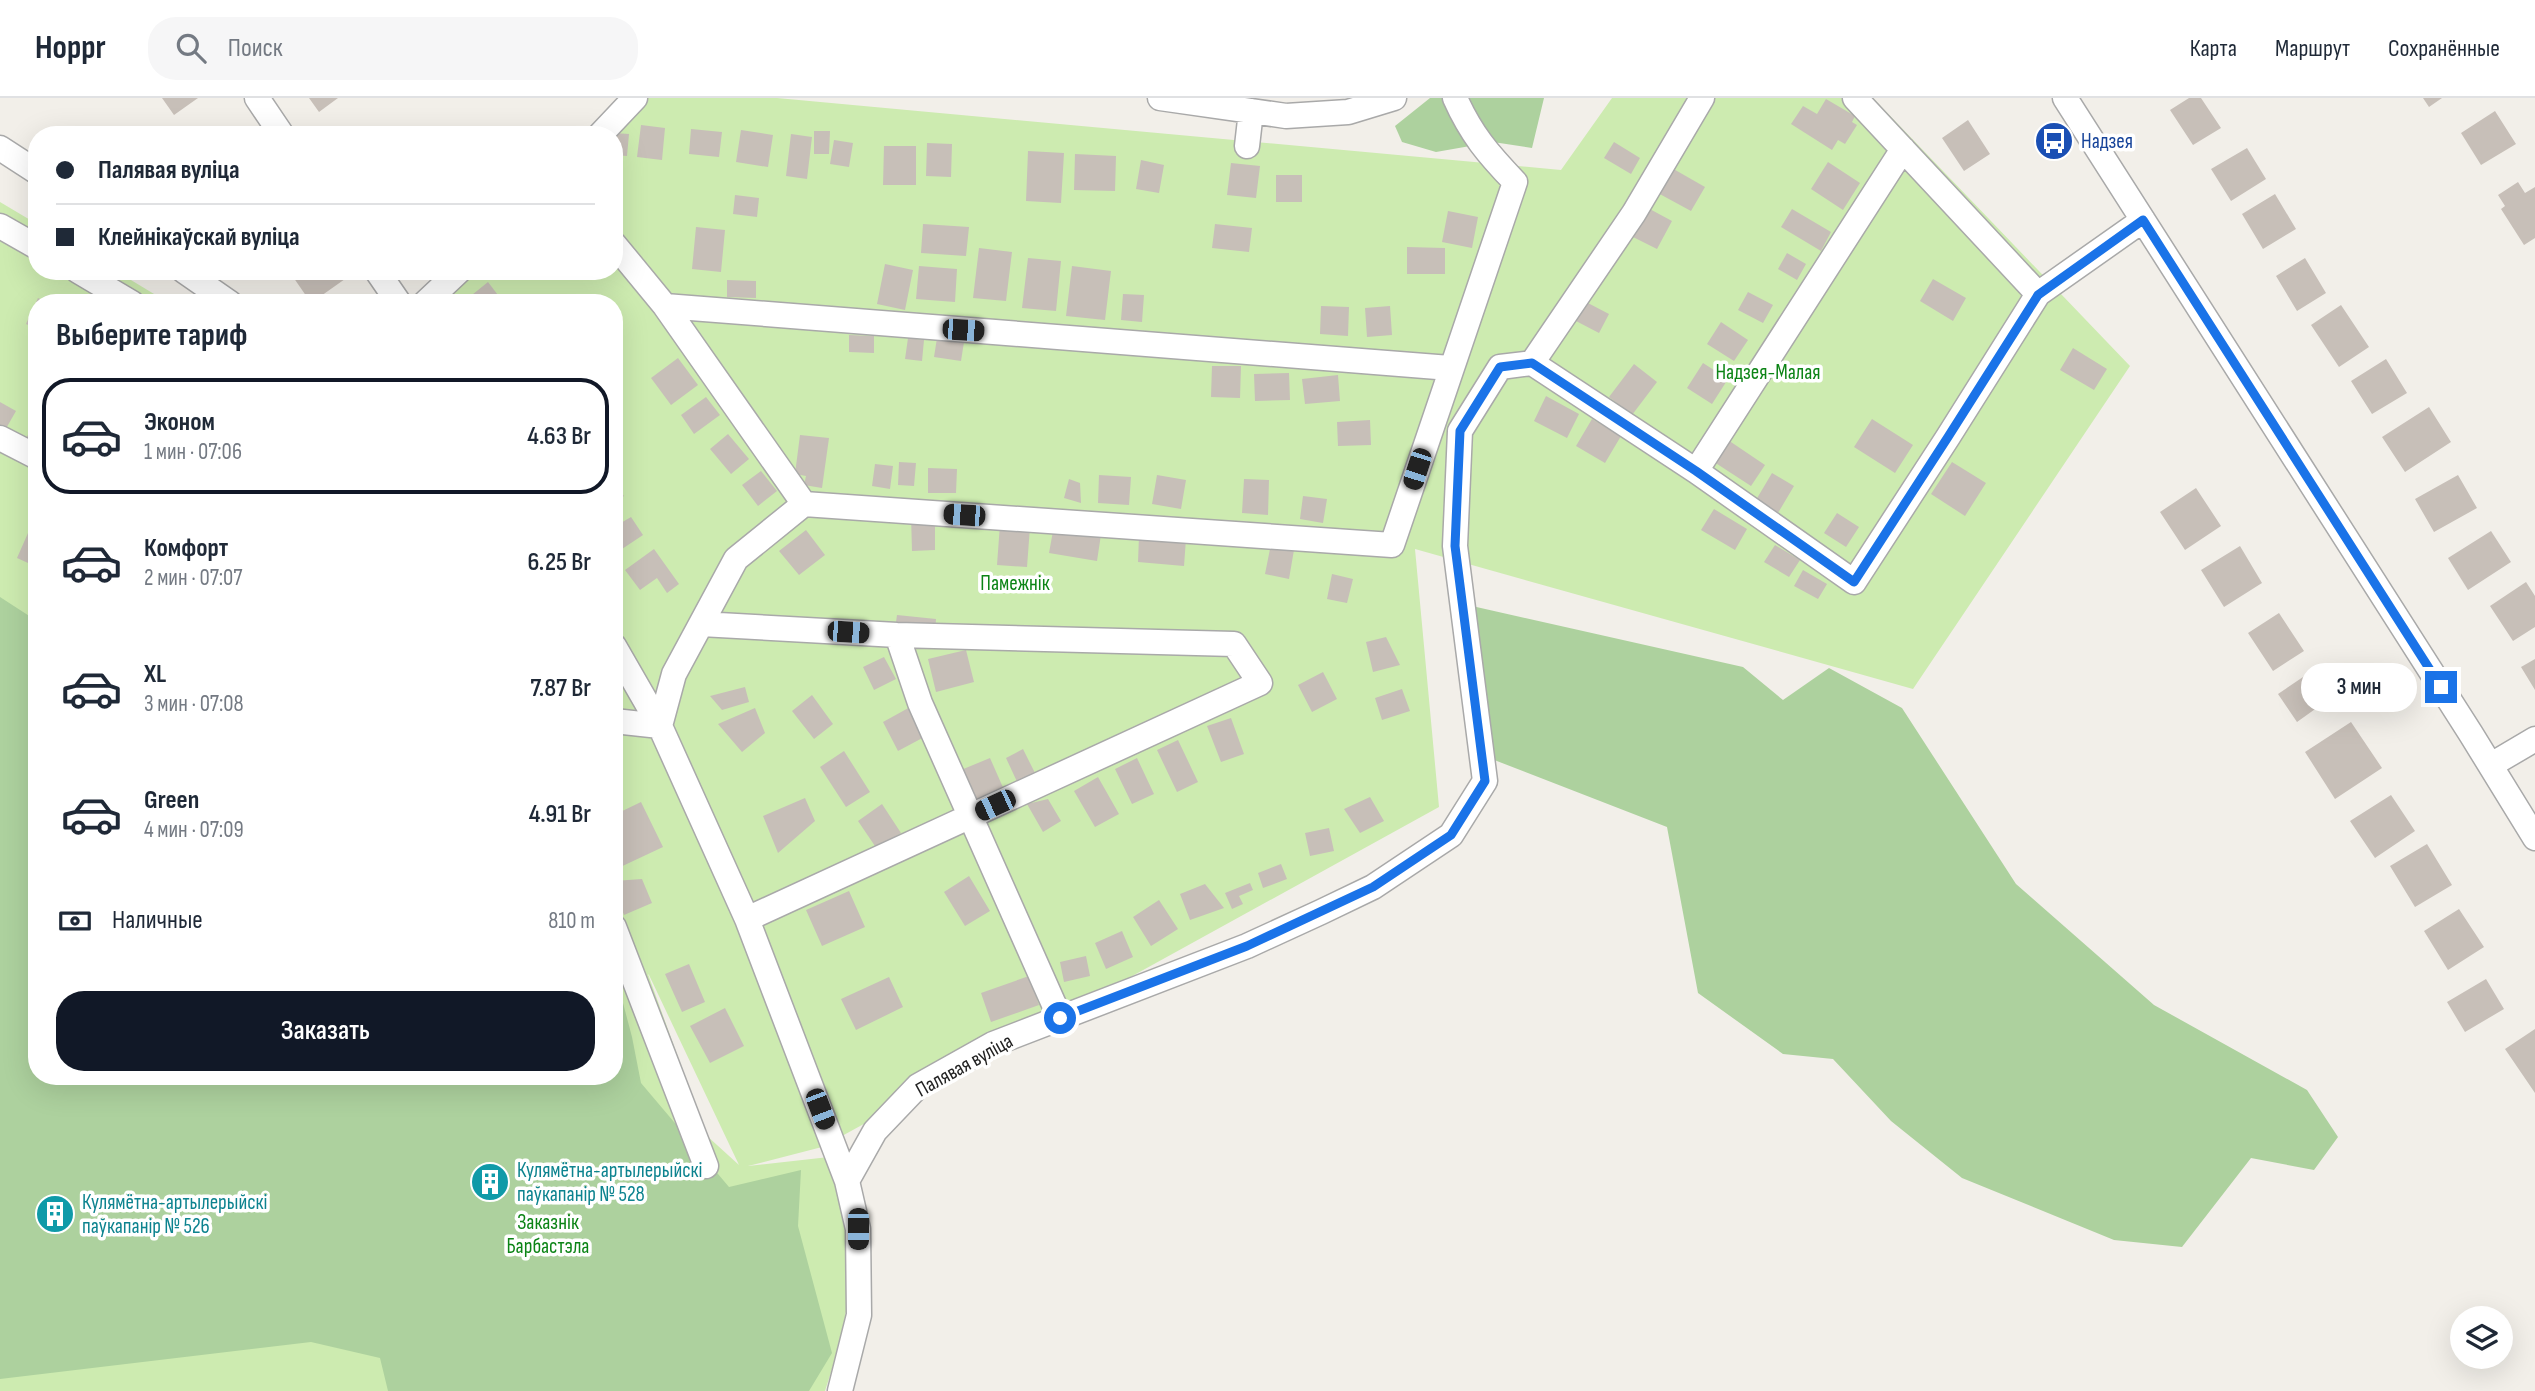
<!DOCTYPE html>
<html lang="ru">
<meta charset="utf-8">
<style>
:root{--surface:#fff;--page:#f6f6f7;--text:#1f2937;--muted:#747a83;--line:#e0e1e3;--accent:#111827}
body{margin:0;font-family:"Sofia Sans Condensed",sans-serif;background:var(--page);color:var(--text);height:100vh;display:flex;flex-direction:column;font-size:26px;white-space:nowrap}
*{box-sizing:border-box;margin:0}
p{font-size:23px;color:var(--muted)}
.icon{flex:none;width:38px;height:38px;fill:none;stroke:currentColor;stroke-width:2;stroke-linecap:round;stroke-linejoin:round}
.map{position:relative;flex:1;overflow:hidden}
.details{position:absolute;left:28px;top:196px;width:595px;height:791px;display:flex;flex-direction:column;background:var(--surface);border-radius:28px;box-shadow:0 7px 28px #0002}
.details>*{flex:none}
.banner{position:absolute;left:28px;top:28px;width:595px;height:154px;border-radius:28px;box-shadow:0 7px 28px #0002;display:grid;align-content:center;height:154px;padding:0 28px;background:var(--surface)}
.fabs{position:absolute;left:2450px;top:1208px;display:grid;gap:14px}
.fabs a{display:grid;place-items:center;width:63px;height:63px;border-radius:50%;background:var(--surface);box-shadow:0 7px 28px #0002;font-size:35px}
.end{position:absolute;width:32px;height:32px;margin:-16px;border:9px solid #1a73e8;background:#fff;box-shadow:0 0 0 4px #fff}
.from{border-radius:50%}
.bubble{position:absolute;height:49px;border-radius:24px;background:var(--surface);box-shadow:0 7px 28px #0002;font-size:23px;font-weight:600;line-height:49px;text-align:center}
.car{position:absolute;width:21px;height:42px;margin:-21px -10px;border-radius:9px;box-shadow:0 0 5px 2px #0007;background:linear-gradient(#222 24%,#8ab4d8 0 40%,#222 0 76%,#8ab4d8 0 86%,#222 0)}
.banner b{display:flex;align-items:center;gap:24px;height:66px;font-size:26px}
.banner b+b{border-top:2px solid var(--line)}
.banner i{width:18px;height:18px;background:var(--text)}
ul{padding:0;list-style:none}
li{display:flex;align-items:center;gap:21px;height:116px;margin:0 14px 10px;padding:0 14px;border:4px solid transparent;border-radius:28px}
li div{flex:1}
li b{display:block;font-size:26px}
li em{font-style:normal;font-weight:600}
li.active{border-color:var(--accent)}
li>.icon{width:63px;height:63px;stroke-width:1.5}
h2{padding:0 28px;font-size:32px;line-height:84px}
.pay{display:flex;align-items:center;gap:18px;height:77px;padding:0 28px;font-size:26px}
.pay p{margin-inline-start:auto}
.primary-button{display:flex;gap:14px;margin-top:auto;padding:14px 28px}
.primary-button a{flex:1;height:80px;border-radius:28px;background:var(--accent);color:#fff;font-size:28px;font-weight:600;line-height:80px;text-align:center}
header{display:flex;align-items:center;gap:42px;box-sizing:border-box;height:98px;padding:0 35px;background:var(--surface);border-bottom:2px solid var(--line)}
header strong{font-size:33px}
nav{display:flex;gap:38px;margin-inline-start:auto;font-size:24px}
.search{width:490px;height:63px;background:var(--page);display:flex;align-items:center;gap:18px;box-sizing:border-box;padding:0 24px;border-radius:28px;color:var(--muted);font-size:26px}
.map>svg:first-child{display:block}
</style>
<header>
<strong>Hoppr</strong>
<div class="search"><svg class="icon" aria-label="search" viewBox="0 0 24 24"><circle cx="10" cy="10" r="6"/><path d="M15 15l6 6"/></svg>Поиск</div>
<nav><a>Карта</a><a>Маршрут</a><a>Сохранённые</a></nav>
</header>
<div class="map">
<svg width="2535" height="1293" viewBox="0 0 2535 1293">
<rect width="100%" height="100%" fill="#f2efe9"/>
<!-- grass -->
<path fill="#cdebb0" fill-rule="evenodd" d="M647 0H777L1561 72 1612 0H1873L2130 268 1913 591 1415 451 1439 709 822 1049 748 1068 829 1059C835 1088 847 1121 849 1150 853 1200 841 1245 825 1293H0V104L37 126V173H116L169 205H37V978H614V205H431L464 173H614V37H608ZM648 876 649 877 739 1067 706 1037Z"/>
<!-- forest -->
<path fill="#add19e" d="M1430 0H1544L1532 50 1493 44 1436 54 1402 44 1395 28Z
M0 499 37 523V978H614V871L632 939 641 985 729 1089 801 1072 798 1128 832 1255 809 1293H388L380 1260 311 1244 0 1281Z
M1472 508 1743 569 1783 602 1829 570 1902 610 2016 786 2154 907 2307 992 2338 1039 2314 1072 2251 1060 2182 1149 2114 1142 1962 1080 1891 1023 1833 961 1783 956 1698 895 1667 729 1484 658Z"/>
<!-- building -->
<path fill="#c7bfb8" d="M162 0H198L174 17Z
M309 0H338L319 14Z
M2189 0H2201L2221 30 2193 47 2170 12Z
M2423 0H2442L2429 9Z
M1826 1 1855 18 1852 24 1857 27 1845 46 1838 42 1832 52 1791 26 1803 8 1817 16Z
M2495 13 2516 46 2481 67 2461 35Z
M1968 22 1990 56 1964 73 1942 40Z
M641 27 665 30 662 62 637 59Z
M691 31 722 34 719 59 689 56Z
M741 32 773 37 768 69 736 64Z
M814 33H830L829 56H814Z
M614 35 629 36 627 58 614 57Z
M791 36 812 39 807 81 786 78Z
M834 42 853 45 849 69 830 66Z
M1614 44 1640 60 1631 76 1604 60Z
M927 45 952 46 951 79 926 78Z
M884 48H916V87H883Z
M2247 50 2266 81 2231 103 2211 71Z
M1028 53 1064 55 1061 105 1026 103Z
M1075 56 1116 58 1115 93 1074 92Z
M1141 62 1164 67 1159 95 1136 91Z
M1828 64 1860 85 1843 112 1811 91Z
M1231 65 1260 68 1256 100 1227 97Z
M1670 69 1705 89 1691 113 1656 94Z
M1276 77H1302V104H1276Z
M2518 84 2525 95 2535 89V140L2524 147 2501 111 2505 108 2498 97Z
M2275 96 2296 131 2263 151 2242 116Z
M735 97 759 100 757 119 733 116Z
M1646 109 1672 123 1657 151 1631 138Z
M1792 111 1831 134 1821 153 1781 129Z
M1448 113 1478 119 1472 150 1442 144Z
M923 126 969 129 966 158 921 155Z
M1215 126 1252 130 1249 154 1212 150Z
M696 129 725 132 721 174 692 171Z
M1407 149 1445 150V176H1407Z
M979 150 1012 154 1006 203 973 200Z
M1787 155 1806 166 1797 182 1778 171Z
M1028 160 1061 163 1056 213 1022 210Z
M2305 160 2326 195 2297 213 2276 178Z
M885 166 913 172 905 212 877 206Z
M919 168 957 171 955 204 916 201Z
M1072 168 1111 173 1105 222 1066 218Z
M289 173H339L345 181 311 205Z
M1933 181 1966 200 1953 223 1920 203Z
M727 182 756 183V200L727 199Z
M488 184 504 205H462Z
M1748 194 1773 207 1763 225 1738 212Z
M1123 196 1144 197 1142 224 1121 222Z
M38 200 49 205H37V231L26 226Z
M1586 204 1609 216 1599 235 1576 223Z
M2341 207 2369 249 2339 269 2311 227Z
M1321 208 1349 209 1348 238 1320 236Z
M1390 208 1392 237 1367 239 1365 210Z
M1721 224 1748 242 1734 263 1707 246Z
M849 237 874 238V255L849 254Z
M908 240 924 242 922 263 905 261Z
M937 240 964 244 961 263 934 259Z
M2073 250 2107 271 2094 292 2060 272Z
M678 260 698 287 671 307 651 280Z
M2386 261 2407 295 2372 316 2351 283Z
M1703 265 1728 281 1712 306 1687 290Z
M1634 266 1657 284 1632 317 1609 299Z
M1212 268H1241L1240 300 1211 299Z
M1289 275 1290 302 1255 303 1254 276Z
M1338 277 1340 303 1305 306 1302 281Z
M1546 298 1579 316 1567 340 1534 323Z
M706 299 720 317 694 336 681 317Z
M0 304 16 313 4 334 0 332Z
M2429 309 2451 344 2405 374 2382 339Z
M1592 321 1621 338 1605 365 1576 348Z
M1872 321 1913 347 1895 375 1854 349Z
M1370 322 1371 347 1338 348 1337 324Z
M32 327 37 329V351L24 346Z
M728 336 749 361 731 376 710 351Z
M800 337 829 340 822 390 804 387 806 378 795 376Z
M1725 340 1765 367 1751 388 1711 362Z
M899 364 916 365 914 388 898 387Z
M1952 364 1986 385 1965 418 1931 396Z
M875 366 893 368 890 391 872 388Z
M928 370 957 371 956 395H928Z
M761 373 777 393 758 408 742 387Z
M1772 375 1794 388 1778 415 1756 402Z
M1099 377 1131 379 1129 407 1098 405Z
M1157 377 1186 382 1181 411 1152 406Z
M2458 377 2477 410 2434 434 2415 401Z
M1069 381 1080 385 1081 405 1064 400Z
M1244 381 1269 382 1268 417 1242 415Z
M614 386 624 398 614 405Z
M2196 390 2221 428 2185 452 2160 414Z
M1303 398 1327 401 1323 425 1300 421Z
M1714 411 1747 431 1735 452 1701 432Z
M1837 415 1859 429 1846 449 1824 435Z
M911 417H935V452L912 453Z
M631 419 643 437 622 451 614 438V429Z
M1055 422 1102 430 1097 463 1049 455Z
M1000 426 1030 429 1027 469 997 467Z
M806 432 825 457 799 477 779 453Z
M2491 433 2511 464 2468 492 2448 460Z
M28 435 37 439V469L17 460Z
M1139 438 1186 441 1184 468 1138 464Z
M1272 441 1295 446 1289 481 1265 476Z
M1775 447 1800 462 1789 479 1764 464Z
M2240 448 2262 485 2224 509 2201 472Z
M654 451 679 486 667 495 657 480 640 492 625 472Z
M1803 472 1827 486 1818 501 1794 488Z
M1332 476 1353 481 1347 505 1327 501Z
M2526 484 2535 498V529L2513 543 2490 508Z
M2279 515 2304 553 2273 573 2248 535Z
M897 517 936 521 935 535 895 531Z
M1386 539 1400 567 1373 574 1366 544Z
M966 552 974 584 936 594 928 561Z
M884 559 896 581 874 592 863 569Z
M2535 561V592L2521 569Z
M1323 574 1337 601 1312 614 1298 587Z
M2306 577 2325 604 2297 624 2278 596Z
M745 589 749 604 722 612 710 598Z
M1402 591 1410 613 1382 622 1375 600Z
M812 597 833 626 814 641 792 613Z
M912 608 928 637 898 653 883 624Z
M755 610 765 635 742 654 718 626Z
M1231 620 1244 656 1221 664 1207 628Z
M2351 624 2382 670 2335 701 2305 654Z
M1178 642 1198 684 1177 694 1157 652Z
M1023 651 1038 681 1020 690 1006 660Z
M844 653 870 694 846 709 820 669Z
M990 660 1005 694 976 707 961 672Z
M1137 660 1154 696 1132 706 1115 671Z
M1098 679 1119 716 1095 729 1074 693Z
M2391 697 2415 733 2375 760 2350 723Z
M1370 699 1384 723 1360 735 1344 711Z
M805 700 815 723 778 755 763 718Z
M1048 701 1061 723 1043 734 1027 706Z
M641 704 663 749 614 772V717Z
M882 706 901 735 877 751 858 723Z
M1329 730 1334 753 1310 758 1305 735Z
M2427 746 2452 787 2415 809 2390 768Z
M1281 766 1287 781 1263 790 1258 775Z
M969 778 990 813 965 828 944 794Z
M642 781 652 805 624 817 614 793V783Z
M1250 785 1253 792 1239 798 1243 806 1232 811 1225 795Z
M1205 786 1224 810 1190 822 1180 796Z
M849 793 865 829 822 848 806 812Z
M1159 802 1178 831 1151 848 1133 819Z
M2459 811 2484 849 2448 872 2424 833Z
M1122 833 1133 859 1106 871 1095 845Z
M1086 858 1090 878 1064 884 1060 864Z
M689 866 705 904 682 914 665 876Z
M1029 878 1039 907 991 924 981 895Z
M889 879 903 909 856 932 841 901Z
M2486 881 2504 911 2465 934 2447 904Z
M725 910 744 948 710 965 690 928Z
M2535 931V995L2505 951Z
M502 1068 507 1094 478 1099 473 1073Z
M54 1096 75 1115 59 1137 35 1118Z"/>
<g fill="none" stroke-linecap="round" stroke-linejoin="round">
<defs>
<path id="minor" d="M257 0 282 37
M1160 0 1286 18 1348 14 1394 0
M2065 0 2471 636 2535 740
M600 37 635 0
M1247 48 1251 13
M0 50 37 74
M0 128 37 149
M614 146 665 208 804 406
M78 173 132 205
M184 173 230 205
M377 173 399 205
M2038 196 2143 122
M425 205 459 173
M665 208 1450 270
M1532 265 1634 115 1702 0
M0 340 37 359
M1696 373 1903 51
M701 526 897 537 1234 546 1260 585 747 821
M897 537 920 605 1060 920
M614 548 660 628 747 821 847 1083 858 1131 859 1217 840 1293
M614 623 660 628 674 576 736 461 804 406 1392 447 1515 84C1488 56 1471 36 1455 0
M2491 667 2535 641
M614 829 706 1068
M847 1083 875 1033 918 988 993 946 1247 848 1321 814 1373 789 1451 737 1485 683 1455 448 1460 333 1500 269 1532 265 1696 373 1854 484 1948 339 2038 196 1855 0"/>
</defs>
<!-- minor casing -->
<use href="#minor" stroke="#a9a9a9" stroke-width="27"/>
<!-- minor -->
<use href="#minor" stroke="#fff" stroke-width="24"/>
</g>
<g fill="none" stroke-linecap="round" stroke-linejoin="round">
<!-- route -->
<path stroke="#1a73e8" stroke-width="9" d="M1060 920 1247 848 1373 789 1451 737 1485 683 1455 448 1460 333 1500 269 1532 265 1696 373 1854 484 1948 339 2038 197 2143 122 2441 589"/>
</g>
<!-- icons -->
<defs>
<symbol id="bus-disc" viewBox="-11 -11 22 22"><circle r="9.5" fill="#1a4fb4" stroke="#fff"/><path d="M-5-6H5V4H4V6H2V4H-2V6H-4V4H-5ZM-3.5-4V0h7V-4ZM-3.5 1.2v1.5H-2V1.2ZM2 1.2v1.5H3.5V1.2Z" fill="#fff"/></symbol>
<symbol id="building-disc" viewBox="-11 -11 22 22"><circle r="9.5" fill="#0f9aa8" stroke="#fff"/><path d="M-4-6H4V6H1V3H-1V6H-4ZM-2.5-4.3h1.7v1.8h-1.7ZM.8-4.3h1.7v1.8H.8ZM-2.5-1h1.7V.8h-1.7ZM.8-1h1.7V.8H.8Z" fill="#fff"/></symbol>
</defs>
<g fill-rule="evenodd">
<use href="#bus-disc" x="2032" y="21" width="44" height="44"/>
<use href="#building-disc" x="468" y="1062" width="44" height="44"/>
<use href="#building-disc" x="33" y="1094" width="44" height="44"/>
</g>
<g text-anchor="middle" stroke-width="7" stroke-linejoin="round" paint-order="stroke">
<!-- transit labels -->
<g font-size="21" fill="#164399" stroke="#fff" text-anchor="start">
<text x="2081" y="50">Надзея</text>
</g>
<!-- park labels -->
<g font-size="21" fill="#0c8416" stroke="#fff">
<text x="1768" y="281">Надзея-Малая</text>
<text x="1015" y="492">Памежнік</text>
<text x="548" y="1131">Заказнік<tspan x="548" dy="24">Барбастэла</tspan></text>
</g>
<!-- street labels -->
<g font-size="21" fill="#222" stroke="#fff">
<text transform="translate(964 967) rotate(-29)" y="7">Палявая вуліца</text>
</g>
<!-- culture labels -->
<g font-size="21" fill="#0d838f" stroke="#fff" text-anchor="start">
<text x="517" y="1079">Кулямётна-артылерыйскі<tspan x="517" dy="24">паўкапанір № 528</tspan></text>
<text x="82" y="1111">Кулямётна-артылерыйскі<tspan x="82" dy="24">паўкапанір № 526</tspan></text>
</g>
</g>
</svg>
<div class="fabs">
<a><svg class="icon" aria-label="layers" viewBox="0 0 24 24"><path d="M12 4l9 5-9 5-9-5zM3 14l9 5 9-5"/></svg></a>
</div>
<i class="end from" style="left:1060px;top:920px"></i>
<i class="end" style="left:2441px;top:589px"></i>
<div class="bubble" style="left:2301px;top:565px;width:116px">3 мин</div>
<i class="car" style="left:963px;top:232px;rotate:94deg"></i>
<i class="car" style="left:1417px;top:371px;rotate:198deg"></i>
<i class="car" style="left:964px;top:417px;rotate:274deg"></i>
<i class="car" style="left:848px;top:534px;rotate:94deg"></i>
<i class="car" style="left:995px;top:707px;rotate:245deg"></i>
<i class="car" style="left:820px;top:1011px;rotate:159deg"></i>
<i class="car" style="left:858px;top:1131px;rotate:180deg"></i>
<div class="banner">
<b><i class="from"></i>Палявая вуліца</b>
<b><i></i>Клейнікаўскай вуліца</b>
</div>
<section class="details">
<h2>Выберите тариф</h2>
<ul>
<li class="active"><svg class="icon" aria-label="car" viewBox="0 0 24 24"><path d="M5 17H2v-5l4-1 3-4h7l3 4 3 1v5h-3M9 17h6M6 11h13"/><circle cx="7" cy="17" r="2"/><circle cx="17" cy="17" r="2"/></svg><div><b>Эконом</b><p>1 мин · 07:06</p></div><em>4.63 Br</em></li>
<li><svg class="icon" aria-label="car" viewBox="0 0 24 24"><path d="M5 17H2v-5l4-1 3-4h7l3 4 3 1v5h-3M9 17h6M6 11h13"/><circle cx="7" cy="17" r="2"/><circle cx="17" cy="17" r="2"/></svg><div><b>Комфорт</b><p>2 мин · 07:07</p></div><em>6.25 Br</em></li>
<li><svg class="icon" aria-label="car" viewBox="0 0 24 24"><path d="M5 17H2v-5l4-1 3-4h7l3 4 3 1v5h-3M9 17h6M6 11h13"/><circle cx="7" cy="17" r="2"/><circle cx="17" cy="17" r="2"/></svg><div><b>XL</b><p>3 мин · 07:08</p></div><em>7.87 Br</em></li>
<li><svg class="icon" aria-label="car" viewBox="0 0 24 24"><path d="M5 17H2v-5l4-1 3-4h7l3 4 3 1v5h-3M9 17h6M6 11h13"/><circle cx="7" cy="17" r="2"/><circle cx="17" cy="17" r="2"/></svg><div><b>Green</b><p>4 мин · 07:09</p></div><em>4.91 Br</em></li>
</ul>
<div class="pay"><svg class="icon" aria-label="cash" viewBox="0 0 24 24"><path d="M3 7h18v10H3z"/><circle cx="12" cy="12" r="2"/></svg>Наличные<p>810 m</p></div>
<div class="primary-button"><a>Заказать</a></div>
</section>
</div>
